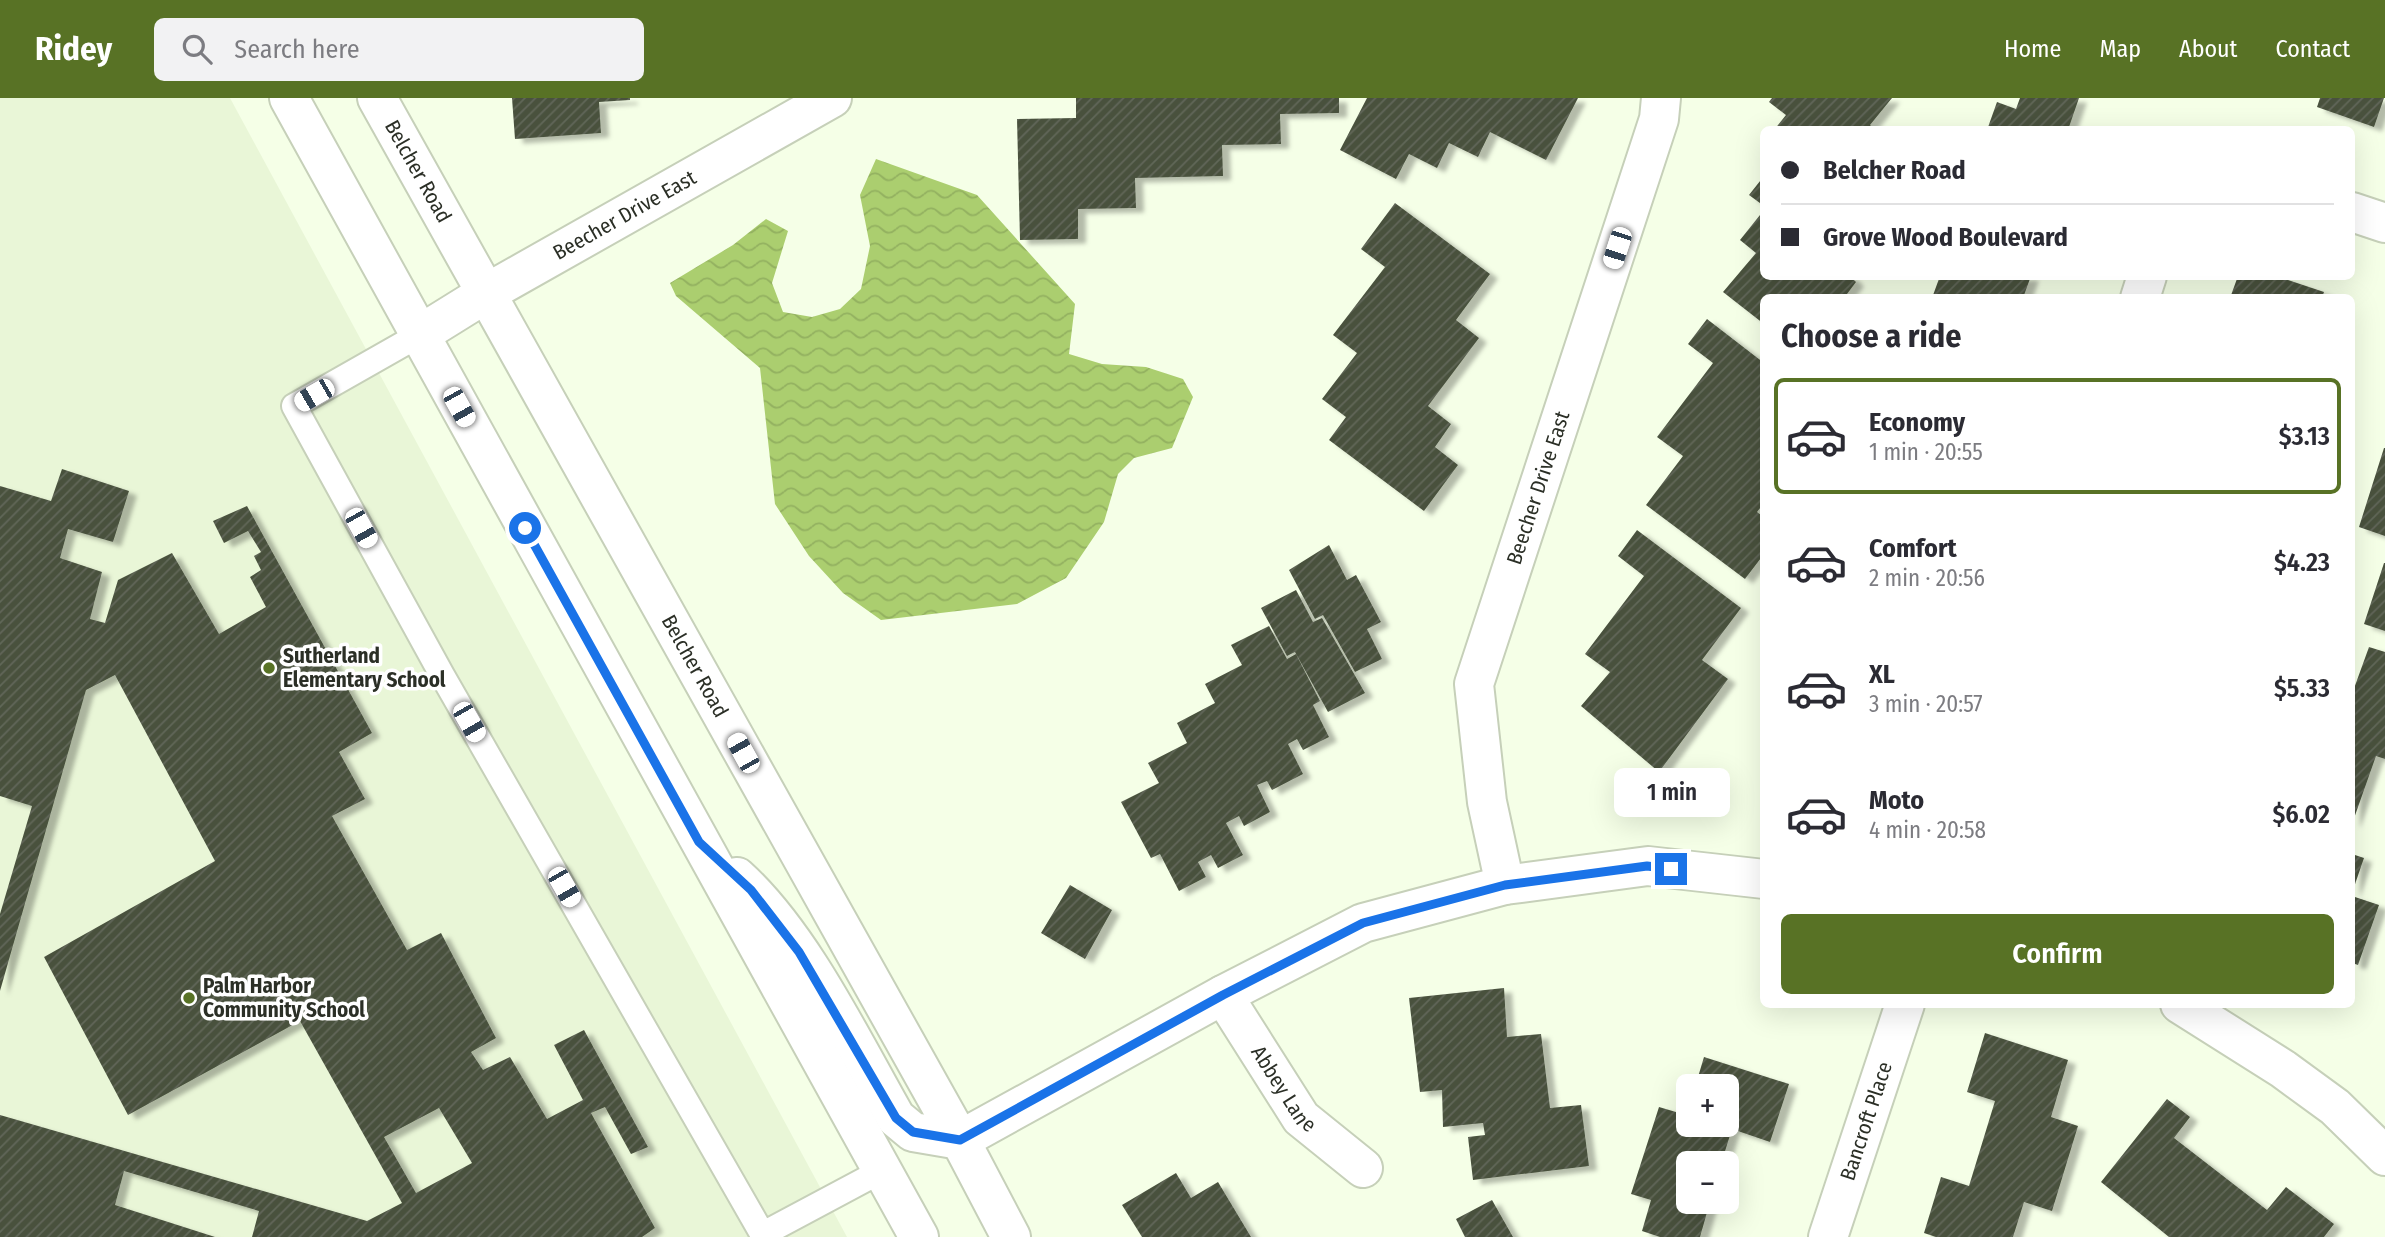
<!DOCTYPE html>
<meta charset="utf-8">
<style>
:root{--surface:#fff;--page:#f2f2f3;--text:#2b2b33;--muted:#7c7c81;--line:#e1e1e2;--accent:#587225}
body{margin:0;font-family:"Fira Sans Condensed",sans-serif;background:var(--page);color:var(--text);height:100vh;display:flex;flex-direction:column;font-size:26px;white-space:nowrap}
*{box-sizing:border-box;margin:0}
p{font-size:23px;color:var(--muted)}
.icon{flex:none;width:38px;height:38px;fill:none;stroke:currentColor;stroke-width:2;stroke-linecap:round;stroke-linejoin:round}
.map{position:relative;flex:1;overflow:hidden}
.details{position:absolute;left:1760px;top:196px;width:595px;height:714px;display:flex;flex-direction:column;background:var(--surface);border-radius:10px;box-shadow:0 7px 28px #0002}
.details>*{flex:none}
.hud{position:absolute;left:1760px;top:28px;width:595px;height:154px;border-radius:10px;box-shadow:0 7px 28px #0002;display:grid;align-content:center;height:154px;padding:0 21px;background:var(--surface)}
.controls{position:absolute;left:1676px;top:976px;display:grid;gap:14px}
.controls a{display:grid;place-items:center;width:63px;height:63px;border-radius:10px;background:var(--surface);box-shadow:0 7px 28px #0002;font-size:35px}
.end{position:absolute;width:32px;height:32px;margin:-16px;border:9px solid #1a73e8;background:#fff;box-shadow:0 0 0 4px #fff}
.from{border-radius:50%}
.bubble{position:absolute;height:49px;border-radius:10px;background:var(--surface);box-shadow:0 7px 28px #0002;font-size:23px;font-weight:600;line-height:49px;text-align:center}
.car{position:absolute;width:21px;height:42px;margin:-21px -10px;border-radius:9px;box-shadow:0 0 5px 2px #0007;background:linear-gradient(#fff 24%,#345 0 40%,#fff 0 76%,#345 0 86%,#fff 0)}
.hud b{display:flex;align-items:center;gap:24px;height:66px;font-size:26px}
.hud b+b{border-top:2px solid var(--line)}
.hud i{width:18px;height:18px;background:var(--text)}
ul{padding:0;list-style:none}
li{display:flex;align-items:center;gap:21px;height:116px;margin:0 14px 10px;padding:0 7px;border:4px solid transparent;border-radius:10px}
li div{flex:1}
li b{display:block;font-size:26px}
li em{font-style:normal;font-weight:600}
li.on{border-color:var(--accent)}
li>.icon{width:63px;height:63px;stroke-width:1.5}
h2{padding:0 21px;font-size:32px;line-height:84px}
.button{display:flex;gap:14px;margin-top:auto;padding:14px 21px}
.button a{flex:1;height:80px;border-radius:10px;background:var(--accent);color:#fff;font-size:28px;font-weight:600;line-height:80px;text-align:center}
header{display:flex;align-items:center;gap:42px;box-sizing:border-box;height:98px;padding:0 35px;background:var(--accent);color:#fff}
header strong{font-size:33px}
nav{display:flex;gap:38px;margin-inline-start:auto;font-size:24px}
.search{width:490px;height:63px;background:var(--page);display:flex;align-items:center;gap:18px;box-sizing:border-box;padding:0 24px;border-radius:10px;color:var(--muted);font-size:26px}
.map>svg:first-child{display:block}
</style>
<header>
<strong>Ridey</strong>
<div class="search"><svg class="icon" aria-label="search" viewBox="0 0 24 24"><circle cx="10" cy="10" r="6"/><path d="M15 15l6 6"/></svg>Search here</div>
<nav><a>Home</a><a>Map</a><a>About</a><a>Contact</a></nav>
</header>
<div class="map">
<svg width="2385" height="1139" viewBox="0 0 2385 1139">
<defs>
<pattern id="water-waves" width="16" height="10" patternUnits="userSpaceOnUse" patternTransform="scale(1.75)"><rect width="16" height="10" fill="#abce6f"/><path d="M0 5q4-4 8 0t8 0" fill="none" stroke="#93b160"/></pattern>
<pattern id="building-hatch" width="6" height="6" patternUnits="userSpaceOnUse" patternTransform="scale(1.75)"><rect width="6" height="6" fill="#49513e"/><path d="M-1 1l2-2M0 6l6-6M5 7l2-2" fill="none" stroke="#616758"/></pattern>
<filter id="shadow"><feDropShadow dx="8" dy="4.5" stdDeviation="2" flood-color="#0004"/></filter>
</defs>
<rect width="100%" height="100%" fill="#f5ffe7"/>
<!-- built -->
<path fill="#e9f6d7" d="M0 0H230L847 1139H0Z"/>
<!-- water -->
<path fill="url(#water-waves)" d="M876 61 977 97 1075 206 1069 256 1102 266 1146 269 1183 281 1193 299 1172 350 1134 360 1118 376 1104 424 1066 480 1017 506 881 522 843 495 809 458 775 406 760 270 676 198 670 185 733 147 766 121 788 133 772 185 783 214 812 219 840 211 861 191 870 148 860 97Z"/>
<!-- building -->
<path fill="url(#building-hatch)" fill-rule="evenodd" filter="url(#shadow)" d="M512 0H630V2L599 4 601 35 515 41Z
M1076 0H1339V15L1280 16 1281 46 1222 47 1223 78 1135 80 1136 110 1078 111V141L1020 142 1017 21 1076 20Z
M1367 0H1578L1546 62 1490 34 1478 59 1449 45 1437 70 1409 56 1396 81 1340 52Z
M1772 0H1892L1870 27 1875 32H1774L1786 17 1769 4Z
M2020 0H2079L2068 32H1987L1997 4 2016 11Z
M2320 0H2384L2374 29 2317 9Z
M1764 78V108L1749 97Z
M1395 105 1490 176 1456 222 1479 240 1428 308 1451 326 1435 349 1458 367 1424 413 1329 342 1346 319 1322 301 1357 255 1333 237 1385 169 1361 151Z
M1764 112V178H1850L1856 184 1844 200H1764V226L1723 194 1756 155 1740 142Z
M1940 178H2031L2023 200H1932Z
M2238 178H2276L2324 194 2322 200H2230Z
M1707 221 1764 265V405L1757 414 1764 419V456L1745 481 1646 407 1683 358 1657 339 1713 265 1688 246Z
M2384 350H2385V438L2359 429Z
M62 371 129 393 113 444 68 431 60 460 102 474 90 521 105 525 118 482 172 455 219 536 266 509 250 479 261 472 254 458 261 454 248 433 224 445 213 423 247 408 372 635 339 654 365 701 332 718 407 852 441 835 496 940 471 954 483 972 510 959 547 1021 583 1002 554 947 584 932 648 1049 631 1056 605 1009 591 1015 655 1130 642 1139H252L259 1113 124 1073 115 1107 215 1139H0V1017L367 1123 402 1105 300 923 128 1017 44 859 215 763 115 577 86 592 0 893V816L32 708 0 698V388L51 403ZM439 1010 472 1065 416 1095 384 1039Z
M1637 432 1741 510 1702 562 1728 581 1659 674 1581 608 1610 574 1585 556 1644 478 1618 458Z
M1329 447 1347 482 1356 477 1381 524 1367 531 1382 561 1355 574 1323 517 1315 521 1289 472Z
M2384 465H2385V533L2364 526Z
M1296 492 1313 524 1322 520 1365 595 1328 614 1295 554 1287 558 1261 510Z
M1269 528 1287 561 1296 556 1320 603 1313 607 1329 639 1303 652 1297 641 1288 646 1303 676 1272 692 1267 683 1257 687 1270 714 1244 728 1239 718 1226 725 1243 757 1218 770 1211 757 1198 764 1206 779 1179 793 1160 756 1151 760 1121 704 1159 685 1148 665 1187 645 1177 625 1215 605 1205 586 1242 567 1231 547Z
M2369 549 2385 554V661L2376 658 2352 726V596Z
M2352 756 2364 760 2352 795Z
M1070 787 1112 812 1085 861 1041 835Z
M2352 798 2379 807 2358 867 2352 865Z
M1504 890 1507 939 1541 936 1550 1010 1581 1007 1589 1068 1473 1082 1468 1039 1485 1037 1483 1025 1443 1029 1442 992 1420 994 1409 900Z
M1985 935 2068 962 2051 1019 2078 1028 2052 1113 2024 1104 2013 1139H1936L1924 1135 1941 1079 1969 1088 1995 1003 1967 994Z
M1704 959 1789 986 1770 1044 1732 1031 1721 1066H1689V1104H1710L1700 1139H1660L1642 1133 1651 1102 1631 1096 1659 1009 1686 1017 1689 1011V1027H1727V989H1695Z
M2167 1001 2190 1019 2174 1040 2267 1112 2286 1089 2334 1126 2324 1139H2169L2101 1084Z
M1176 1075 1191 1100 1218 1084 1251 1139H1142L1122 1107Z
M1492 1102 1513 1139H1465L1456 1121Z"/>
<g fill="none" stroke-linecap="round" stroke-linejoin="round">
<defs>
<path id="lane" d="M419 237 294 308 442 577 764 1139
M763 1136 883 1072"/>
<g id="street">
<path d="M2352 114 2385 125"/>
<path d="M2140 200 2147 178"/>
<path id="s1" d="M419 237 485 196 832 0"/>
<path id="s2" d="M1505 787 1487 704 1474 586 1659 21 1661 0"/>
<path id="s3" d="M1223 897 1301 1020 1363 1070"/>
<path d="M2180 906 2283 971 2335 1009 2385 1058"/>
<path d="M960 1042 1223 897 1363 825 1505 787 1648 768 1764 781"/>
<path id="s4" d="M1828 1139 1905 906"/>
</g>
<g id="secondary">
<path d="M289 0 919 1139"/>
<path id="s5" d="M377 0 960 1042 1011 1139"/>
<path d="M737 779C802 838 852 943 896 1020L913 1034 960 1042"/>
</g>
</defs>
<!-- lane casing -->
<use href="#lane" stroke="#c6d0b9" stroke-width="28"/>
<!-- street casing -->
<use href="#street" stroke="#c6d0b9" stroke-width="42"/>
<!-- secondary casing -->
<use href="#secondary" stroke="#c6d0b9" stroke-width="42"/>
<!-- lane -->
<use href="#lane" stroke="#fff" stroke-width="24"/>
<!-- street -->
<use href="#street" stroke="#fff" stroke-width="38"/>
<!-- secondary -->
<use href="#secondary" stroke="#fff" stroke-width="38"/>
</g>
<g fill="none" stroke-linecap="round" stroke-linejoin="round">
<!-- route -->
<path stroke="#1a73e8" stroke-width="9" d="M525 430 699 744 751 792 799 854 896 1020 913 1034 960 1042 1223 897 1363 825 1505 787 1647 768 1671 771"/>
</g>
<!-- markers -->
<g fill="#587225" stroke="#fff" stroke-width="2.5">
<circle cx="269" cy="570" r="7"/>
<circle cx="189" cy="900" r="7"/>
</g>
<g text-anchor="middle" stroke-width="7" stroke-linejoin="round" paint-order="stroke">
<!-- street labels -->
<g font-size="21" fill="#2b2f26" stroke="#fff">
<text dy="7" stroke="none"><textPath href="#s5" startOffset="84">Belcher Road</textPath></text>
<text dy="7" stroke="none"><textPath href="#s1" startOffset="238">Beecher Drive East</textPath></text>
<text dy="7" stroke="none"><textPath href="#s2" startOffset="410">Beecher Drive East</textPath></text>
<text dy="7" stroke="none"><textPath href="#s5" startOffset="651">Belcher Road</textPath></text>
<text dy="7" stroke="none"><textPath href="#s3" startOffset="112">Abbey Lane</textPath></text>
<text dy="7" stroke="none"><textPath href="#s4" startOffset="122">Bancroft Place</textPath></text>
</g>
<!-- poi labels -->
<g font-size="21" font-weight="bold" fill="#2b2f26" stroke="#fff" text-anchor="start">
<text x="283" y="565">Sutherland<tspan x="283" dy="24">Elementary School</tspan></text>
<text x="203" y="895">Palm Harbor<tspan x="203" dy="24">Community School</tspan></text>
</g>
</g>
</svg>
<div class="controls">
<a>+</a>
<a>−</a>
</div>
<i class="end from" style="left:525px;top:430px"></i>
<i class="end" style="left:1671px;top:771px"></i>
<div class="bubble" style="left:1614px;top:670px;width:116px">1 min</div>
<i class="car" style="left:1617px;top:150px;rotate:198deg"></i>
<i class="car" style="left:314px;top:297px;rotate:240deg"></i>
<i class="car" style="left:459px;top:309px;rotate:151deg"></i>
<i class="car" style="left:361px;top:430px;rotate:151deg"></i>
<i class="car" style="left:469px;top:624px;rotate:150deg"></i>
<i class="car" style="left:743px;top:655px;rotate:331deg"></i>
<i class="car" style="left:564px;top:789px;rotate:150deg"></i>
<div class="hud">
<b><i class="from"></i>Belcher Road</b>
<b><i></i>Grove Wood Boulevard</b>
</div>
<section class="details">
<h2>Choose a ride</h2>
<ul>
<li class="on"><svg class="icon" aria-label="car" viewBox="0 0 24 24"><path d="M5 17H2v-5l4-1 3-4h7l3 4 3 1v5h-3M9 17h6M6 11h13"/><circle cx="7" cy="17" r="2"/><circle cx="17" cy="17" r="2"/></svg><div><b>Economy</b><p>1 min · 20:55</p></div><em>$3.13</em></li>
<li><svg class="icon" aria-label="car" viewBox="0 0 24 24"><path d="M5 17H2v-5l4-1 3-4h7l3 4 3 1v5h-3M9 17h6M6 11h13"/><circle cx="7" cy="17" r="2"/><circle cx="17" cy="17" r="2"/></svg><div><b>Comfort</b><p>2 min · 20:56</p></div><em>$4.23</em></li>
<li><svg class="icon" aria-label="car" viewBox="0 0 24 24"><path d="M5 17H2v-5l4-1 3-4h7l3 4 3 1v5h-3M9 17h6M6 11h13"/><circle cx="7" cy="17" r="2"/><circle cx="17" cy="17" r="2"/></svg><div><b>XL</b><p>3 min · 20:57</p></div><em>$5.33</em></li>
<li><svg class="icon" aria-label="car" viewBox="0 0 24 24"><path d="M5 17H2v-5l4-1 3-4h7l3 4 3 1v5h-3M9 17h6M6 11h13"/><circle cx="7" cy="17" r="2"/><circle cx="17" cy="17" r="2"/></svg><div><b>Moto</b><p>4 min · 20:58</p></div><em>$6.02</em></li>
</ul>
<div class="button"><a>Confirm</a></div>
</section>
</div>
